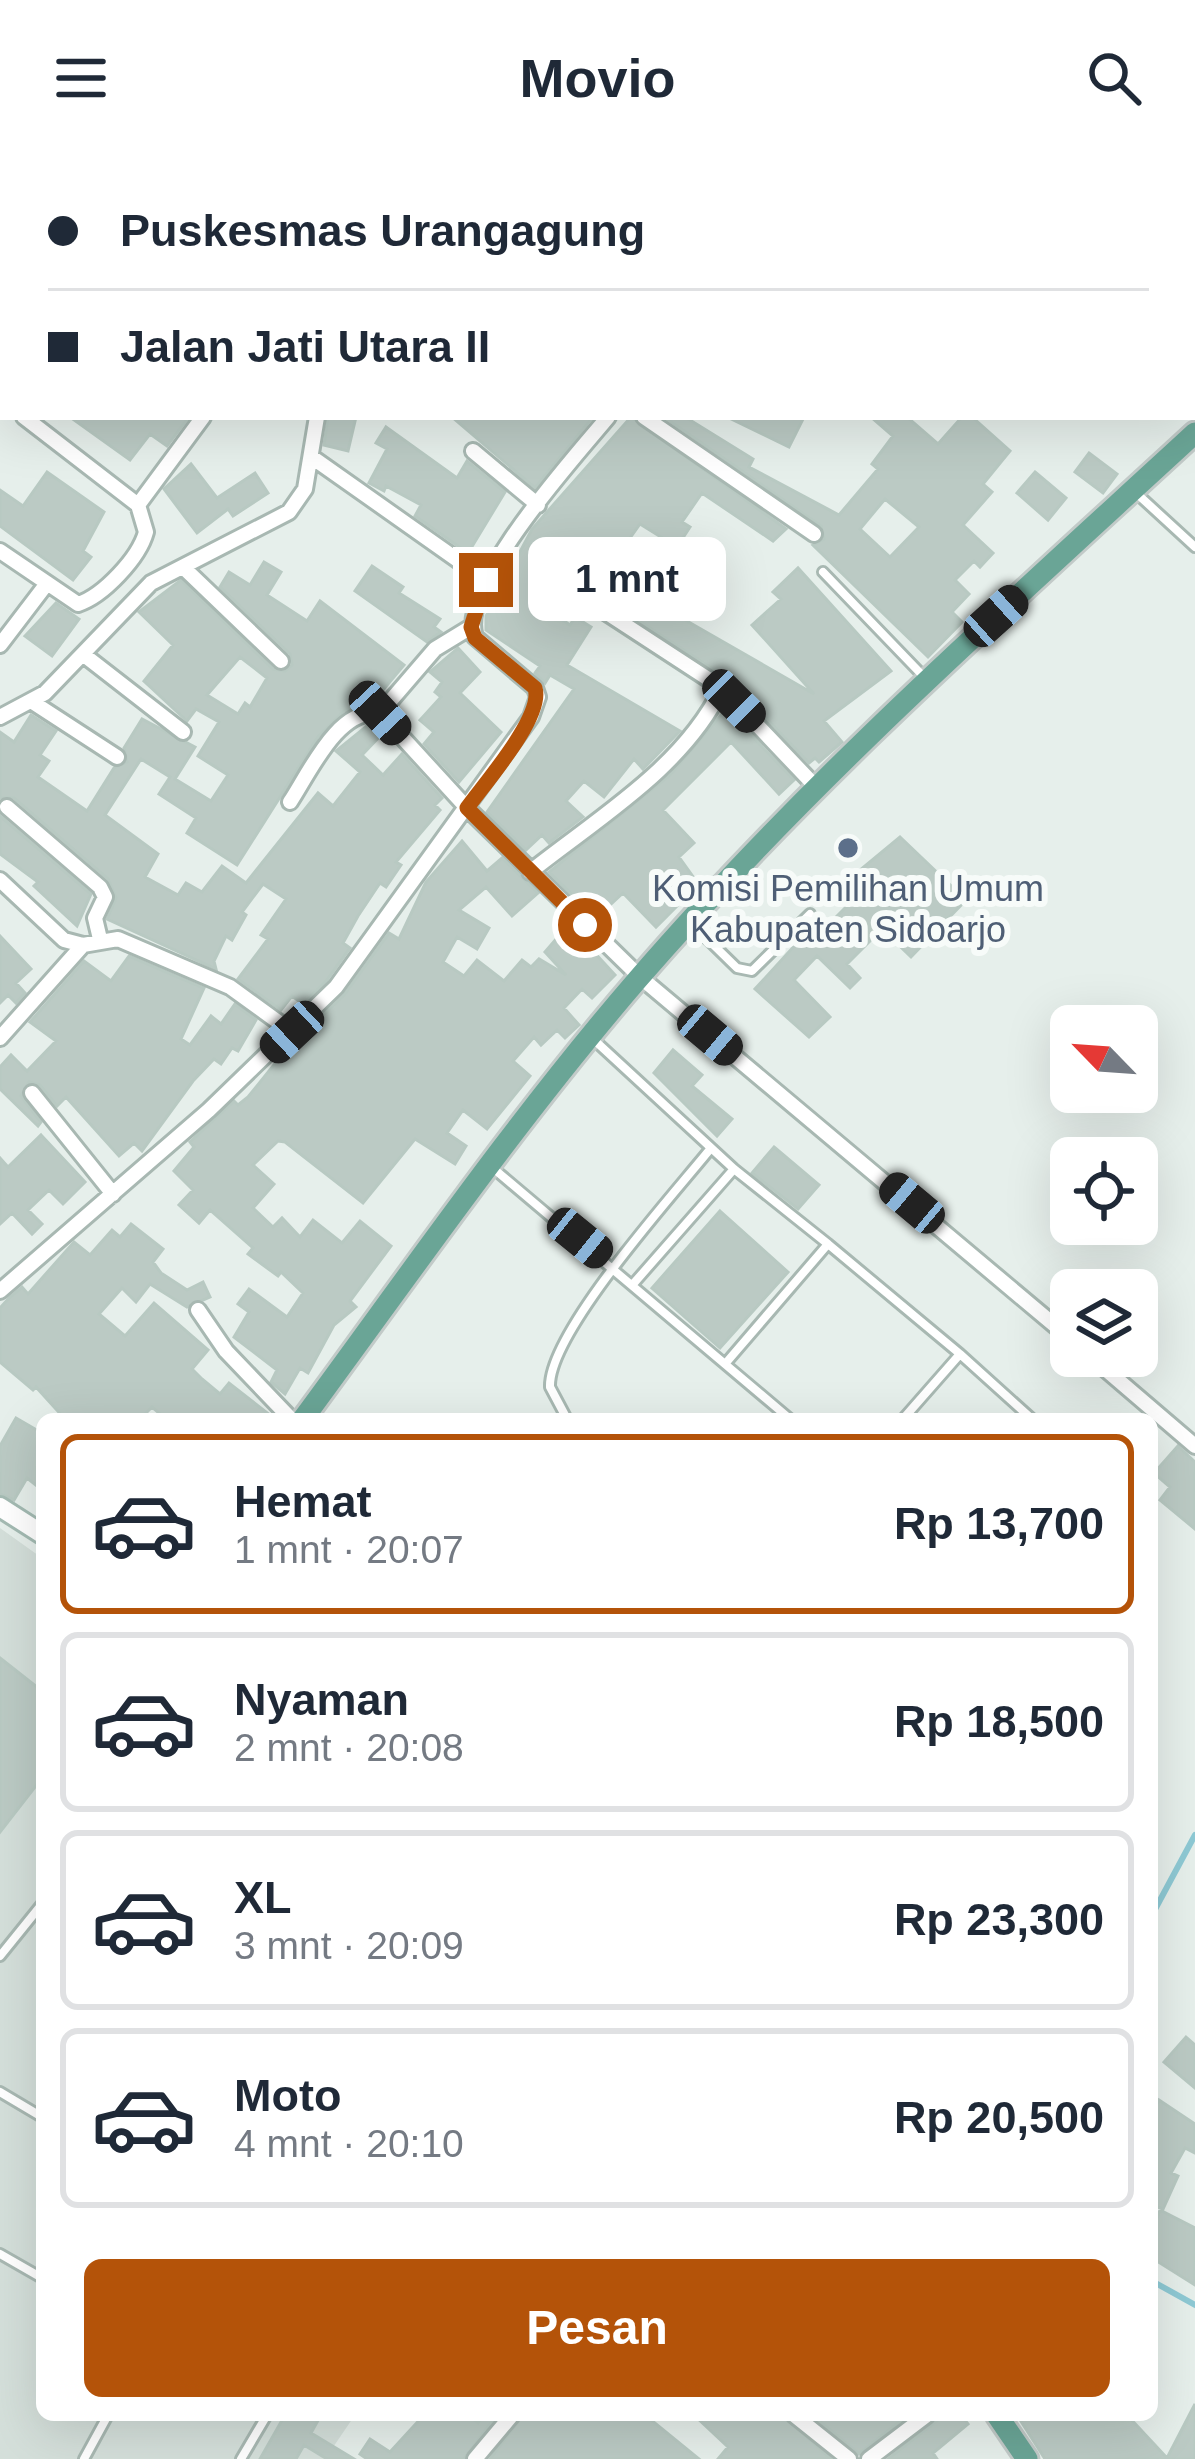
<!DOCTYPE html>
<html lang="id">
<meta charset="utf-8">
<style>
:root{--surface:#fff;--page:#f6f6f7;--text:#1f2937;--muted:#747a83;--line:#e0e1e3;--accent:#b45309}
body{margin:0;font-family:Helvetica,sans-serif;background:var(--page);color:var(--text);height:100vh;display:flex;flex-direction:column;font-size:45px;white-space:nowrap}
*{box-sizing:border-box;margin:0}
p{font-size:39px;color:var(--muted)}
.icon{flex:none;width:66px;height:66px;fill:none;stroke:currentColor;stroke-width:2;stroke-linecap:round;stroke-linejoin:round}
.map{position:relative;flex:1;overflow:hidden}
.drawer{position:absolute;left:36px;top:1257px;width:1122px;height:1008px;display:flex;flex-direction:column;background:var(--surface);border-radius:18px;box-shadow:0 12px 48px #0002}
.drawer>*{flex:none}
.banner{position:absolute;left:0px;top:0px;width:1197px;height:264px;box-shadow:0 12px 48px #0002;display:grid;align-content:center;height:264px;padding:0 48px;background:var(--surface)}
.needle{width:78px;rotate:295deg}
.buttons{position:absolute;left:1050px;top:849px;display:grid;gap:24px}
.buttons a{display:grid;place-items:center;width:108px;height:108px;border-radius:18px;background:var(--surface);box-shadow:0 12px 48px #0002;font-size:60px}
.end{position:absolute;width:54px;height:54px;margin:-27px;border:15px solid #b45309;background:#fff;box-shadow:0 0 0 6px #fff}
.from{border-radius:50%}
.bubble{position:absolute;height:84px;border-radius:18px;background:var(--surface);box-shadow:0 12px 48px #0002;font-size:39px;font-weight:700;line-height:84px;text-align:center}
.car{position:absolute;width:36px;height:72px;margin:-36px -18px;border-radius:15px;box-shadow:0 0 9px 3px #0007;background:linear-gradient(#222 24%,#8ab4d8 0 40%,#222 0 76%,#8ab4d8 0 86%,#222 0)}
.banner b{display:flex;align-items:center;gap:42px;height:114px;font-size:45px}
.banner b+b{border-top:3px solid var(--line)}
.banner i{width:30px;height:30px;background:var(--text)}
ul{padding:21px 0 0;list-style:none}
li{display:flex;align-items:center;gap:36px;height:180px;margin:0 24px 18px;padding:0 24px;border:6px solid var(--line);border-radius:18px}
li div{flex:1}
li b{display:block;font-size:45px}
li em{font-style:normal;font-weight:700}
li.selected{border-color:var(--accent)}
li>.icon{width:108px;height:108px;stroke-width:1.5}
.primary-button{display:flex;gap:24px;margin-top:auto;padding:24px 48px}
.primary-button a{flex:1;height:138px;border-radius:18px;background:var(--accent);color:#fff;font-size:48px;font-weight:700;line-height:138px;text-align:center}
header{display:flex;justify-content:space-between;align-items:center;height:156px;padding:0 48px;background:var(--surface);font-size:54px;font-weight:700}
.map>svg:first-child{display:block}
</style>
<header><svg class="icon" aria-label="menu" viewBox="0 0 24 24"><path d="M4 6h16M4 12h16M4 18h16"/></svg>Movio<svg class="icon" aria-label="search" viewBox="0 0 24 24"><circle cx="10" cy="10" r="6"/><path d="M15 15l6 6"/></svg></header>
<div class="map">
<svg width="1195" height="2303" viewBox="0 0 1195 2303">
<rect width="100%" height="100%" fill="#e6efeb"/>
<!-- built -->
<path fill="#d4dfda" d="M0 1372 42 1402V2259H355L325 2303H0Z"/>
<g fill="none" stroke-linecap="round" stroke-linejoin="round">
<!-- stream -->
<path stroke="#8ec9d4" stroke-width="6" d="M1152 1759 1195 1679
M1152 2125 1195 2149"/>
</g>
<!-- building -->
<path fill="#bbcac4" stroke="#b8c9c2" stroke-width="3" fill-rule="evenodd" d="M70 261H189L167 290 150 278 130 304Z
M328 261H356L348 295 324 289Z
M452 261H593L535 332Z
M631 261 786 373 773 385 702 337 682 366 690 371 677 391 640 368 608 413 620 420 617 425 814 538 752 469 781 443 773 436 798 412 891 515 824 565 842 586 819 606 815 602 809 607 728 523 590 433 560 421 544 451 570 469 575 461 591 471 567 509 680 575 643 613 634 603 604 641 584 625 566 645 583 661 549 687 542 679 526 694 487 656 574 533 550 519 545 527 535 517 540 510 486 474V460L532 373Z
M664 261H685L753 303 749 311 839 359 878 313 872 308 893 280 871 261H907L938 288 962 261H972L1010 295 983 328 992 336 963 369 993 397 980 411 974 405 955 424 969 438 952 456 962 466 928 501 813 389 824 383 821 370ZM885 343 919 371 890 401 860 373Z
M727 261H804L789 291Z
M386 271 457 322 467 305 505 336 468 397 415 360 421 349 386 330 384 335 369 327 387 293 376 287Z
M1089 297 1117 318 1103 337 1075 316Z
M191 308 217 342 255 317 268 337 233 360 228 353 197 377 164 333Z
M47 316 104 356 83 395 91 401 73 424 0 370V334L23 350Z
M1035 316 1066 342 1048 364 1017 337Z
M264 406 281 416 267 439 307 465 320 445 404 509 373 546 344 555 318 581 237 709 187 677 196 662 159 638 170 621 141 603 105 659 158 698 145 721 178 739 186 727 202 736 222 710 246 727 318 637 333 650 360 616 336 595 368 569 382 578 362 599 383 619 402 598 442 642 435 649 440 654 396 706 401 709 386 731 380 727 358 760 343 787 350 792 327 824 303 848 292 840 281 854 238 823 268 783 261 779 286 743 263 728 242 756 246 759 232 784 226 780 214 805 216 813 107 763 116 742 108 723 14 642H0V576L14 586 31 559 56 575 40 599 49 605 38 621 87 655 114 612 127 606 124 592 142 563 195 591 175 623 211 645 228 619 198 600 219 566 196 553 187 565 144 525 173 489 139 456 181 424 273 513 285 515 292 509 290 498 220 431 229 416 250 429ZM240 501 267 522 250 551 245 547 238 558 207 539Z
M372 410 403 431 399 437 440 463 434 471 441 476 427 486 355 435Z
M56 447 79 463 52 500 25 480Z
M458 492 480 516 460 537 501 576 459 626 424 588 434 576 420 564 441 541 435 536 442 526 430 516Z
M726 553 794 624 779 638 731 586 663 654 694 687 679 701 694 722 678 737 684 743 656 771 623 737 596 762 549 716 670 619Z
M0 660 91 738 77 770 34 730 38 726 0 698Z
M900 681 966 744 911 801 882 773 847 808 860 822 850 832 817 800 794 824 830 861 809 881 755 833 809 774 816 781 853 744 846 738 864 718 860 714Z
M462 685 487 715 502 702 538 737 512 760 486 731 459 754 489 772 477 793 457 781 443 806 464 820 477 804 504 825 522 804 531 811 539 803 566 819 545 796 564 774 575 784 579 780 615 819 592 842 582 833 564 852 579 869 565 882 557 874 541 889 534 881 513 905 530 920 487 973 463 954 447 977 466 990 455 1008 415 983 363 1047 285 986 278 985 253 1009 274 1028 253 1052 273 1071 282 1062 300 1081 313 1064 342 1087 360 1065 391 1090 350 1145 356 1151 334 1169 308 1217 300 1212 285 1238 271 1226 277 1214 234 1181 249 1156 238 1148 249 1133 287 1161 303 1137 281 1116 278 1120 248 1098 253 1092 210 1054 199 1067 179 1049 193 1034 174 1015 194 991 190 986 234 945 238 949 248 941 281 900 344 839 389 777 399 783 426 726Z
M0 780 31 813 16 827 25 837 16 847 8 839 0 847Z
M129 800 204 832 181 883 190 889 211 860 221 868 235 848 256 864 238 895 232 892 221 908 214 903 193 925 142 995 134 987 119 1000 66 941 57 950 40 929 29 926 21 940 41 966 38 970 0 933V911L11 899 27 915 56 885 30 866 84 805 111 825Z
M673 894 702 919 692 930 732 963 717 980 654 917Z
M41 979 85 1026 63 1048 49 1034 28 1054 42 1068 32 1078 12 1057 0 1068V1002L8 1011Z
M774 991 819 1029 798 1053 752 1017Z
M720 1055 788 1116 720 1192 652 1132Z
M131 1068 163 1093 153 1106 161 1117 187 1134 203 1126 210 1141 187 1151 150 1128 136 1146 122 1132 99 1158 125 1180 154 1147 208 1194 192 1213 202 1223 220 1238 229 1227 275 1263H166L152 1251 140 1263H65L36 1231 33 1234 0 1206V1152L9 1142 22 1131 28 1138 74 1086 90 1099 112 1074 120 1081Z
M16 1262 42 1277V1334L27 1322 14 1344 0 1338V1290Z
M1178 1290 1195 1306V1373L1160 1344 1170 1331 1154 1317Z
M0 1502 42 1535V1622L0 1676Z
M1186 1881 1195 1889V1932L1164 1906Z
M1159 1944 1195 1968V1997L1185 1992 1171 2017 1178 2020 1163 2053 1152 2049V1957Z
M1160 2054 1195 2072V2129L1152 2102V2076Z
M1195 2248V2303H1045L1017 2259H1127L1167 2302Z
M285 2259H321L311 2277 354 2303H327L304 2289 296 2303H260Z
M424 2259H469L478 2267 483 2259H497L464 2303H367L360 2298 370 2283 390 2296Z
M523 2259H645L699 2303H490Z
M694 2259H783L831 2303H718L728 2291Z
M812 2259H908L859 2298Z
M944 2259H961L968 2268 933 2297 937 2303H888Z"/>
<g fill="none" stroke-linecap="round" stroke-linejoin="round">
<defs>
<path id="service" d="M1134 335 1195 391
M823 416 926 523
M691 767 737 812 752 815 810 758
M592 882 734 1013 828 1088 725 1208
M494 1013 790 1263
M828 1088 960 1198 903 1263
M634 1127 734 1013
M960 1198 1032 1263
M567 1263 550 1231C548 1177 674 1038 711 992
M0 1800 42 1748
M0 1936 42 1961
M0 2098 42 2122
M84 2303 108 2259
M241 2303 267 2259"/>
<path id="minor" d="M738 0 741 3
M938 0 941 3
M139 3 141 0
M270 3 272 0
M401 3 404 0
M808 3 811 0
M1194 203 1195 204
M1194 232 1195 233
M0 243 3 245
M644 261 814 378
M473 295 538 349
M313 302 486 424
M138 349 203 261
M0 395 78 448C103 440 139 402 146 376L138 349 24 261
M185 413 281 505
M584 442 722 532 817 632
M0 489 45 430
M84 499 183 576
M34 547 117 601
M380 557 435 493 471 471
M0 561 45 537 151 427 289 356 305 333 317 261
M290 646C310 616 338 551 380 557L467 652 640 821 1071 1183
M7 651 100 731 105 741 95 762 100 783
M530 716C599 661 683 612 722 532
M0 724 64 784 83 789 118 783 230 831 292 876
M0 882 83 789
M32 937 113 1038
M0 1135 209 954 336 831 531 561 538 541 535 532 475 481C457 430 575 301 608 261
M198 1154 226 1195 291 1263
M1090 1200 1195 1290
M794 2259 849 2303
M475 2303 512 2259
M869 2303 927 2259"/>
<path id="secondary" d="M0 1351 42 1378"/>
<path id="primary" d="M303 1263C412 1115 518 962 638 823 808 626 1004 453 1195 277
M997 2259 1027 2303"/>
</defs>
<!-- service casing -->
<use href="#service" stroke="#a8b8b2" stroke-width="14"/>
<!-- minor casing -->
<use href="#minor" stroke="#a8b8b2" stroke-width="20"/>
<!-- secondary casing -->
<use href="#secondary" stroke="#a4bbb3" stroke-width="24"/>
<!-- primary casing -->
<use href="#primary" stroke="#c2cac8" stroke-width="27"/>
<!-- service -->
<use href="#service" stroke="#fff" stroke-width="8"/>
<!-- minor -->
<use href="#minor" stroke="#fff" stroke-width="14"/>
<!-- secondary -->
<use href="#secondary" stroke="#fff" stroke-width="18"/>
<!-- primary -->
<use href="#primary" stroke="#6aa596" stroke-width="21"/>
</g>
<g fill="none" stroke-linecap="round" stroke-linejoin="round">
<!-- route -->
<path stroke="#b45309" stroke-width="15" d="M486 424 471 471 475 482 535 532C544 560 485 627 467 652L585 769"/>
</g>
<!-- markers -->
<circle fill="#5c6f8a" stroke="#f7fbf9" stroke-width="4.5" cx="848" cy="692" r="12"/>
<g text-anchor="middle" stroke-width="12" stroke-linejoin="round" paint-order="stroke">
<!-- service labels -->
<g font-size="36" fill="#4e5e75" stroke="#f7fbf9">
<text x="848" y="745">Komisi Pemilihan Umum<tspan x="848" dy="41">Kabupaten Sidoarjo</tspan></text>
</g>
</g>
</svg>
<div class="buttons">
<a><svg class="needle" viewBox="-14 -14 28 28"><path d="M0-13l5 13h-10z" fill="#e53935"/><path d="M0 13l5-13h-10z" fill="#747a83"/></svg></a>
<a><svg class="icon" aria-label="locate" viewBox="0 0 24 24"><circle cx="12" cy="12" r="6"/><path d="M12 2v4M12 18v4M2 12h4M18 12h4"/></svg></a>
<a><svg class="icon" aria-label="layers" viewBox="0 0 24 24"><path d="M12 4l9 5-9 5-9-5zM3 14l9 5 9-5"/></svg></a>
</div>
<i class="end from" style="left:585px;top:769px"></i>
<i class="end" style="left:486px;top:424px"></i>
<div class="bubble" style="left:528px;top:381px;width:198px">1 mnt</div>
<i class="car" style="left:996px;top:460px;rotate:48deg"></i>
<i class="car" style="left:734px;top:545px;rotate:135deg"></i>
<i class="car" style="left:380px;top:557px;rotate:137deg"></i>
<i class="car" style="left:292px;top:876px;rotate:227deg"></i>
<i class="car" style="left:710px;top:879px;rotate:130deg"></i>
<i class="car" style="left:912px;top:1047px;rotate:310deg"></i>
<i class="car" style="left:580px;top:1082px;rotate:129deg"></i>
<div class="banner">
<b><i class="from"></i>Puskesmas Urangagung</b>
<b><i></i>Jalan Jati Utara II</b>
</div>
<section class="drawer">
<ul>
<li class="selected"><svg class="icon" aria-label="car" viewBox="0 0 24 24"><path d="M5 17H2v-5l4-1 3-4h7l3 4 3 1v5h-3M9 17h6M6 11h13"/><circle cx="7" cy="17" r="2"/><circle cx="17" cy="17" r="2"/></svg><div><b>Hemat</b><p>1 mnt · 20:07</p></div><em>Rp 13,700</em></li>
<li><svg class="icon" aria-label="car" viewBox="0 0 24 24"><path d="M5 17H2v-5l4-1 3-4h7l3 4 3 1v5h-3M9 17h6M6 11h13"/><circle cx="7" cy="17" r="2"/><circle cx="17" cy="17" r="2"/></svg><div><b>Nyaman</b><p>2 mnt · 20:08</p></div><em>Rp 18,500</em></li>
<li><svg class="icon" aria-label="car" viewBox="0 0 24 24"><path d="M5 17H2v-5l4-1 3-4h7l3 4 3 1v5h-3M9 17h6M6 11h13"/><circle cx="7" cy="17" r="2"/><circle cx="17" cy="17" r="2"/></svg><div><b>XL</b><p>3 mnt · 20:09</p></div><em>Rp 23,300</em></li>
<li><svg class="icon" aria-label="car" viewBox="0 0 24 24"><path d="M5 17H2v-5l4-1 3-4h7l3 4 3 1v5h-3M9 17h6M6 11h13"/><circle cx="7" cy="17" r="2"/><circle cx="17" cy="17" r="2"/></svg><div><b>Moto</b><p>4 mnt · 20:10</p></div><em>Rp 20,500</em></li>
</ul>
<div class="primary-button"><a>Pesan</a></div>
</section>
</div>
